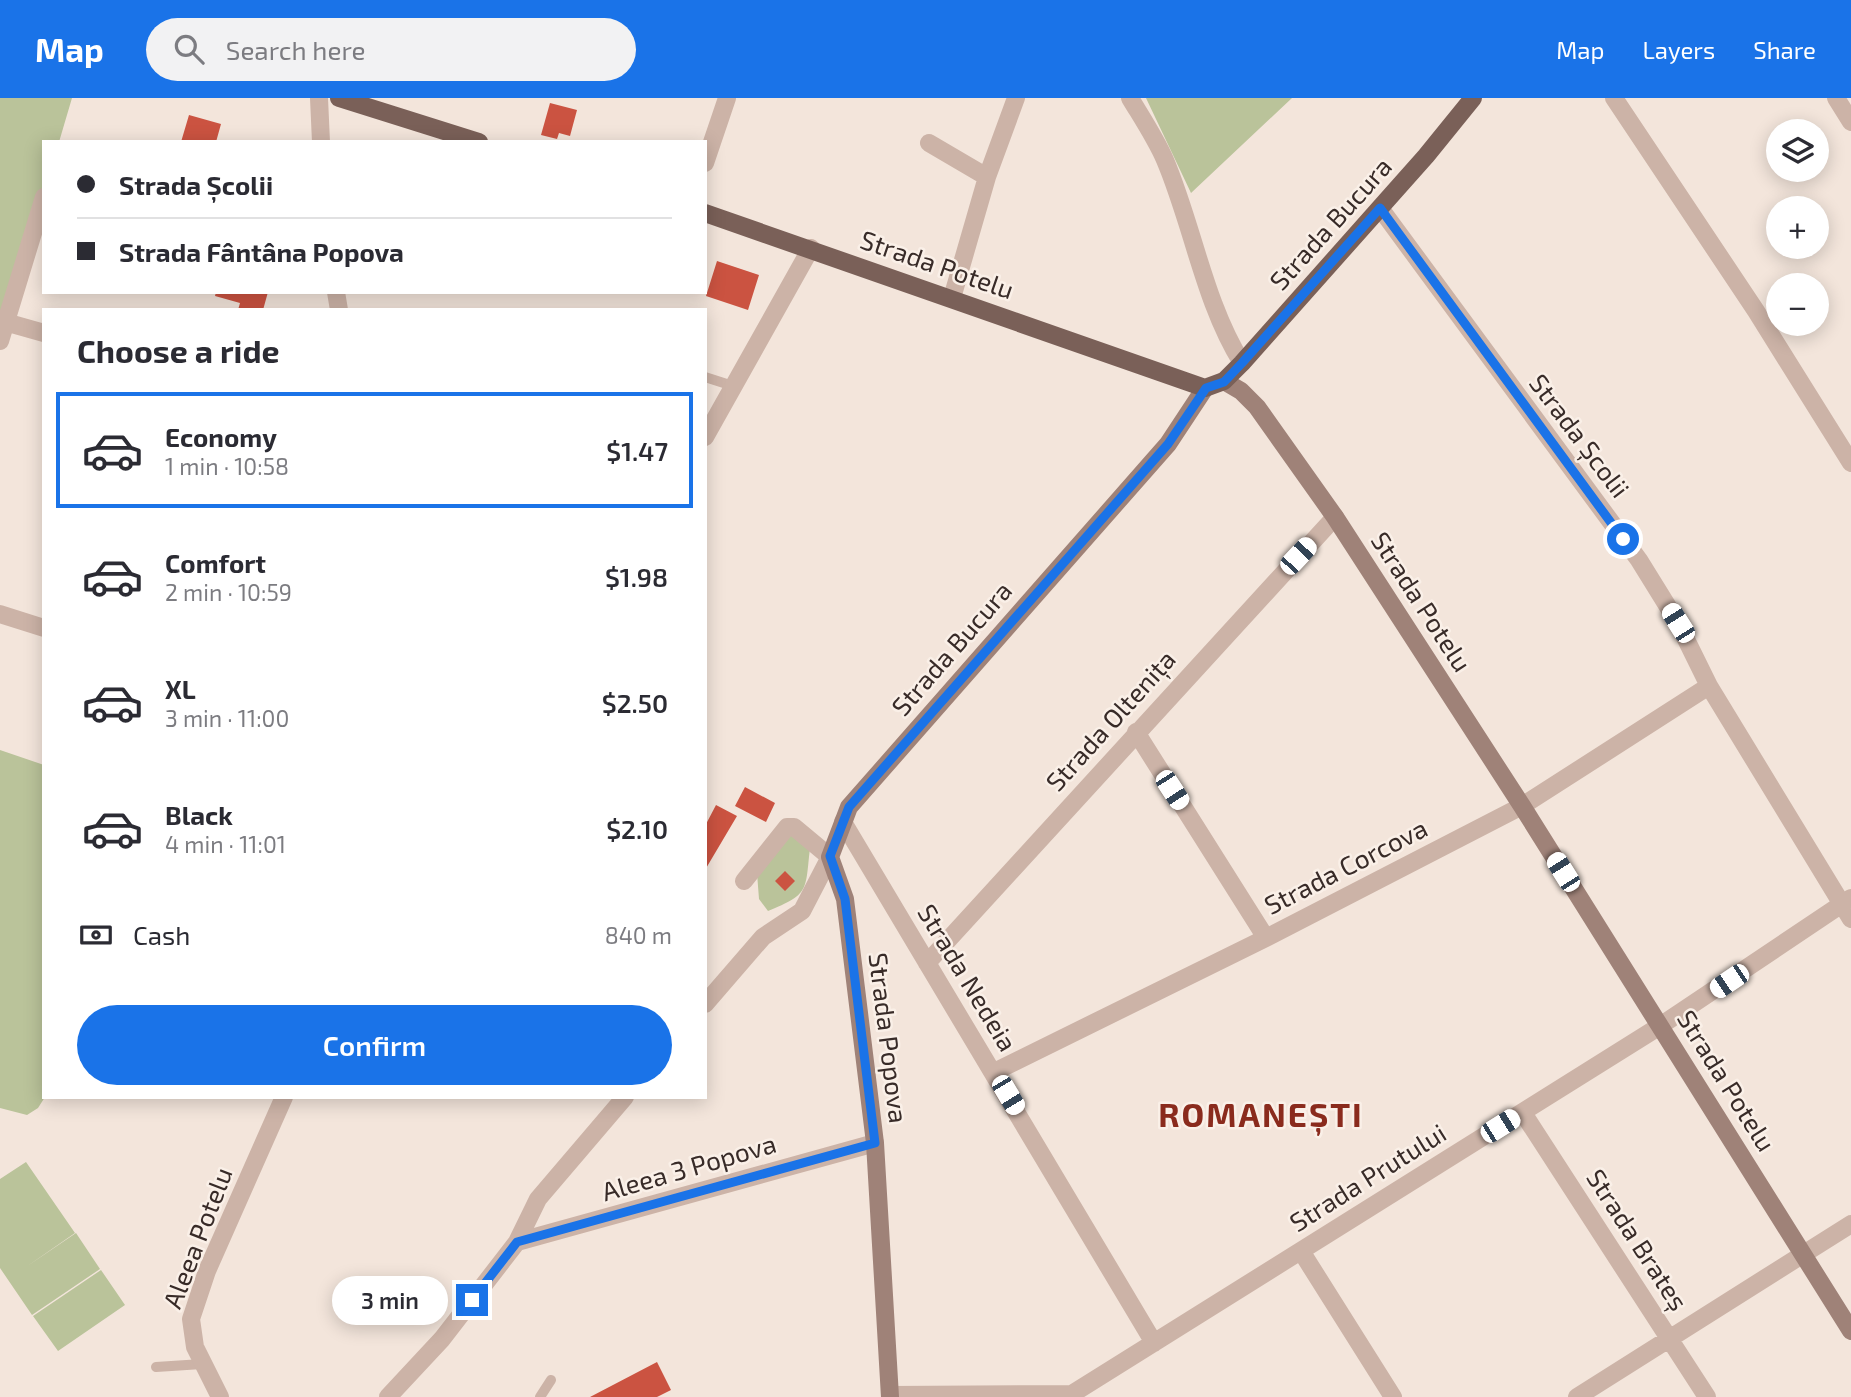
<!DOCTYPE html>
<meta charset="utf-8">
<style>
:root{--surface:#fff;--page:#f2f2f3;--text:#2b2b33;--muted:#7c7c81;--line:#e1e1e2;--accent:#1a73e8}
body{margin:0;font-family:"Exo 2",sans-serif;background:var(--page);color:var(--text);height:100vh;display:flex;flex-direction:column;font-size:26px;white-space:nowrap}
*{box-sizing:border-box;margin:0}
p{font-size:23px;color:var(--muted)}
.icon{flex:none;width:38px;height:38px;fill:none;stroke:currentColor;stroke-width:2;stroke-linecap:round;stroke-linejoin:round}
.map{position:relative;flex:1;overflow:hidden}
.sheet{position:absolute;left:42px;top:210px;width:665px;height:791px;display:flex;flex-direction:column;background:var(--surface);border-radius:0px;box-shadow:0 4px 18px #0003}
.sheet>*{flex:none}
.banner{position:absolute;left:42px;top:42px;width:665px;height:154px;border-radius:0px;box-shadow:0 4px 18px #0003;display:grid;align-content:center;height:154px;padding:0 35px;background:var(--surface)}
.tools{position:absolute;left:1766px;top:21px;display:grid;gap:14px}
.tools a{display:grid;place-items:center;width:63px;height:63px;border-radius:50%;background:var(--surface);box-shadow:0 4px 18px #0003;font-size:35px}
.end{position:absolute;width:32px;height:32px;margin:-16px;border:9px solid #1a73e8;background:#fff;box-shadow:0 0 0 4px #fff}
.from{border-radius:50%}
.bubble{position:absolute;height:49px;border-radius:24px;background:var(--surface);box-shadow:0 4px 18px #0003;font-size:23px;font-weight:600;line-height:49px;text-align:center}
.car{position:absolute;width:21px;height:42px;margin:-21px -10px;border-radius:9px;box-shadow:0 0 5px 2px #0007;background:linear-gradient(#fff 24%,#345 0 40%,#fff 0 76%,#345 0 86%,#fff 0)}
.banner b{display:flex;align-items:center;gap:24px;height:66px;font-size:26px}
.banner b+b{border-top:2px solid var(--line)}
.banner i{width:18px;height:18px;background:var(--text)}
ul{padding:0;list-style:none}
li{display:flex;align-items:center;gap:21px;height:116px;margin:0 14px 10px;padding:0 21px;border:4px solid transparent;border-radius:0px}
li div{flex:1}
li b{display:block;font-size:26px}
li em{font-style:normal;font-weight:600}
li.current{border-color:var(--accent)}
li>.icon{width:63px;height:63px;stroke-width:1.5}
h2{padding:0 35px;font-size:32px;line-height:84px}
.pay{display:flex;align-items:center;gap:18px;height:77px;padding:0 35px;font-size:26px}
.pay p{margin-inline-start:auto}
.action{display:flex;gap:14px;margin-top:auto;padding:14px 35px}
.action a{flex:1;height:80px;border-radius:42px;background:var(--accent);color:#fff;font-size:28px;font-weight:600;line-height:80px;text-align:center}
header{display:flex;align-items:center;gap:42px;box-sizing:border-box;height:98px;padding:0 35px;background:var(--accent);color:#fff}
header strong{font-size:33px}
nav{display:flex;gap:38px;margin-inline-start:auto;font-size:24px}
.search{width:490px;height:63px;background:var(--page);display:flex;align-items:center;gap:18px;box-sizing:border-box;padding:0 24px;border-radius:38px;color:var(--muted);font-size:26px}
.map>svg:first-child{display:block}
</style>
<header>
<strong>Map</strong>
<div class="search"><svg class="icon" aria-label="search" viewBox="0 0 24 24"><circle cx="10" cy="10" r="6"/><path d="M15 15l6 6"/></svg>Search here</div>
<nav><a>Map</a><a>Layers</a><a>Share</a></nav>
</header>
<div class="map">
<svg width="1851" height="1299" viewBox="0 0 1851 1299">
<rect width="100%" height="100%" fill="#f3e5db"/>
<!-- green -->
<path fill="#bac39a" d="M0 0H72L59 44H44V92L0 232Z
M1146 0H1292L1191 95Z
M0 652 44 667 45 999 38 1010 27 1017 0 1010Z
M792 736 810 750C805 793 810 796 768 813L759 801 757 775Z
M26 1064 75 1135 26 1169 76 1135 100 1171 32 1217 0 1170V1081Z
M101 1172 125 1207 58 1253 33 1218Z"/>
<!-- building -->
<path fill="#cb5341" d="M550 5 577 12 570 38 559 35 557 41 541 37Z
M189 17 221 26 216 44H181Z
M717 163 759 177 748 212 706 198Z
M216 194H268L263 212H238L240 205 215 198Z
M745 689 775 705 766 724 735 708Z
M716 707 737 718 705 772V728Z
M785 773 795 783 785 793 775 783Z
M657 1264 671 1292 657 1299H590Z"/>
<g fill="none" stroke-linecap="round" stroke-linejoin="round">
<!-- lane -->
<path stroke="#ccb3a7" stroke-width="10" d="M705 279 733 288
M156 1269 202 1266
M540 1299 551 1282"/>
<!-- street -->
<path stroke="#ccb3a7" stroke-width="18" d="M319 0 321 44
M1130 0C1142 20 1156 41 1165 62 1193 128 1204 204 1242 265
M1614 0 1756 213 1851 365
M1836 0 1851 24
M929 45 987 79
M705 65 727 0
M1380 110 1639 462 1678 525 1709 588 1851 821
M336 194 339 212
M952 200 987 79 1016 0
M5 224 44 235
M0 243 44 99
M705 339 811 150
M0 516 44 530
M1136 634 1266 840
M843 724 1154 1245
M927 865 1335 419
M705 906 763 839 802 813 830 759 794 729H787L744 783
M994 974 1266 840 1522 708 1709 588
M1523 1015 1707 1299
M517 1144 875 1045
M1301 1153 1393 1299
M890 1297 1072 1296 1660 928 1851 800
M220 1299 195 1249 191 1221 207 1173 284 999
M388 1299 442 1241 517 1144 538 1101 625 999
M1577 1299 1851 1126"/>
<!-- secondary -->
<path stroke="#9f8278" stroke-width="18" d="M1224 283 1241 293 1257 309 1335 419 1522 708 1851 1233
M890 1299 875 1045 845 801 830 759 849 709 1168 346 1205 290"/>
<!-- primary -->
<path stroke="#7a6058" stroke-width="18" d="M339 0 479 44
M705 115 1205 290 1224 283 1242 265 1426 58 1473 0"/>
</g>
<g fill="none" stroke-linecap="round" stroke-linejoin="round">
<!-- route -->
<path stroke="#1a73e8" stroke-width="9" d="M472 1202 517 1144 875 1045 845 801 830 758 849 709 1168 346 1206 290 1224 284 1242 265 1380 110 1623 441"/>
</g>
<g text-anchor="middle" stroke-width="5" stroke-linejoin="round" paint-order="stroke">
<!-- street labels -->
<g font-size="26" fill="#382b28" stroke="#faf0e8">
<text transform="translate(1331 126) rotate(-48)" y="9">Strada Bucura</text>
<text transform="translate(937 167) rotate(19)" y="9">Strada Potelu</text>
<text transform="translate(1579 338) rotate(53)" y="9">Strada Școlii</text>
<text transform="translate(1421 504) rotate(57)" y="9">Strada Potelu</text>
<text transform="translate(952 551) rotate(-49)" y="9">Strada Bucura</text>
<text transform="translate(1111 623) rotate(-48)" y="9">Strada Oltenița</text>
<text transform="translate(1346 769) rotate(-27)" y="9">Strada Corcova</text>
<text transform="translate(967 880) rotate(59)" y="9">Strada Nedeia</text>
<text transform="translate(888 940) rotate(83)" y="9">Strada Popova</text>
<text transform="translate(1726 983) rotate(58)" y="9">Strada Potelu</text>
<text transform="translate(689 1070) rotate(-16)" y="9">Aleea 3 Popova</text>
<text transform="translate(1368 1080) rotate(-32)" y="9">Strada Prutului</text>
<text transform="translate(198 1140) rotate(-69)" y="9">Aleea Potelu</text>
<text transform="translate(1637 1142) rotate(57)" y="9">Strada Brateș</text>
</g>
<!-- district labels -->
<g font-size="33" font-weight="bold" letter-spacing="2" fill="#8a2b1d" stroke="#faf0e8">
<text x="1261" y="1029">ROMANEȘTI</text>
</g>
</g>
</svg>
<div class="tools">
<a><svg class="icon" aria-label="layers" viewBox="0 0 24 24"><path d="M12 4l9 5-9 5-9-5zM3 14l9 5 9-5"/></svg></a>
<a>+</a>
<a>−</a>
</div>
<i class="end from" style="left:1623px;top:441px"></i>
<i class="end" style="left:472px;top:1202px"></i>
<div class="bubble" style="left:332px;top:1178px;width:116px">3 min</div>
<i class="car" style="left:1298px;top:458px;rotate:43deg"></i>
<i class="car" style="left:1678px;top:525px;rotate:328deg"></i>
<i class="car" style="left:1172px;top:692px;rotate:147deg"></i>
<i class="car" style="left:1563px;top:774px;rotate:328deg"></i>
<i class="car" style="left:1729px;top:883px;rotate:236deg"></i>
<i class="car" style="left:1008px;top:997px;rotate:149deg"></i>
<i class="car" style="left:1500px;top:1028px;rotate:58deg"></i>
<div class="banner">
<b><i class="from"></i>Strada Școlii</b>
<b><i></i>Strada Fântâna Popova</b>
</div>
<section class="sheet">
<h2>Choose a ride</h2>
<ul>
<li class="current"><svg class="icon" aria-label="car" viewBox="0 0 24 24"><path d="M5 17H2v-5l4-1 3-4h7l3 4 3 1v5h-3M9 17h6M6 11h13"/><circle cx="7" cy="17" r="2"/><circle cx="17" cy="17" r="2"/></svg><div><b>Economy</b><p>1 min · 10:58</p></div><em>$1.47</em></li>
<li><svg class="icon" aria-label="car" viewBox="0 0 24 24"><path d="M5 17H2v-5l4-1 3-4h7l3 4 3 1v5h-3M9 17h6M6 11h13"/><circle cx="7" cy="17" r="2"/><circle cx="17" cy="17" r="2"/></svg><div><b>Comfort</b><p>2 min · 10:59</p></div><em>$1.98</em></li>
<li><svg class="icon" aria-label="car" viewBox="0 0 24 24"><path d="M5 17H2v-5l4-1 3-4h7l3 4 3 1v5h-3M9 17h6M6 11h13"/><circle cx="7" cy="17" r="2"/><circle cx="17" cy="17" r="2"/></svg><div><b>XL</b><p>3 min · 11:00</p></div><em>$2.50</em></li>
<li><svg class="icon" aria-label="car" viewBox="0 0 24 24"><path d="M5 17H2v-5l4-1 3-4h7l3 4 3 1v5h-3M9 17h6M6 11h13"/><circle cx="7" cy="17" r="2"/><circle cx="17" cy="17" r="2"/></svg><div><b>Black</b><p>4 min · 11:01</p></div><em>$2.10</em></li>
</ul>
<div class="pay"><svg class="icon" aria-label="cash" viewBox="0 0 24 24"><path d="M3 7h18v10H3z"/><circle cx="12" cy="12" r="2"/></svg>Cash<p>840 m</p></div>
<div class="action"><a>Confirm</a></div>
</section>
</div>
